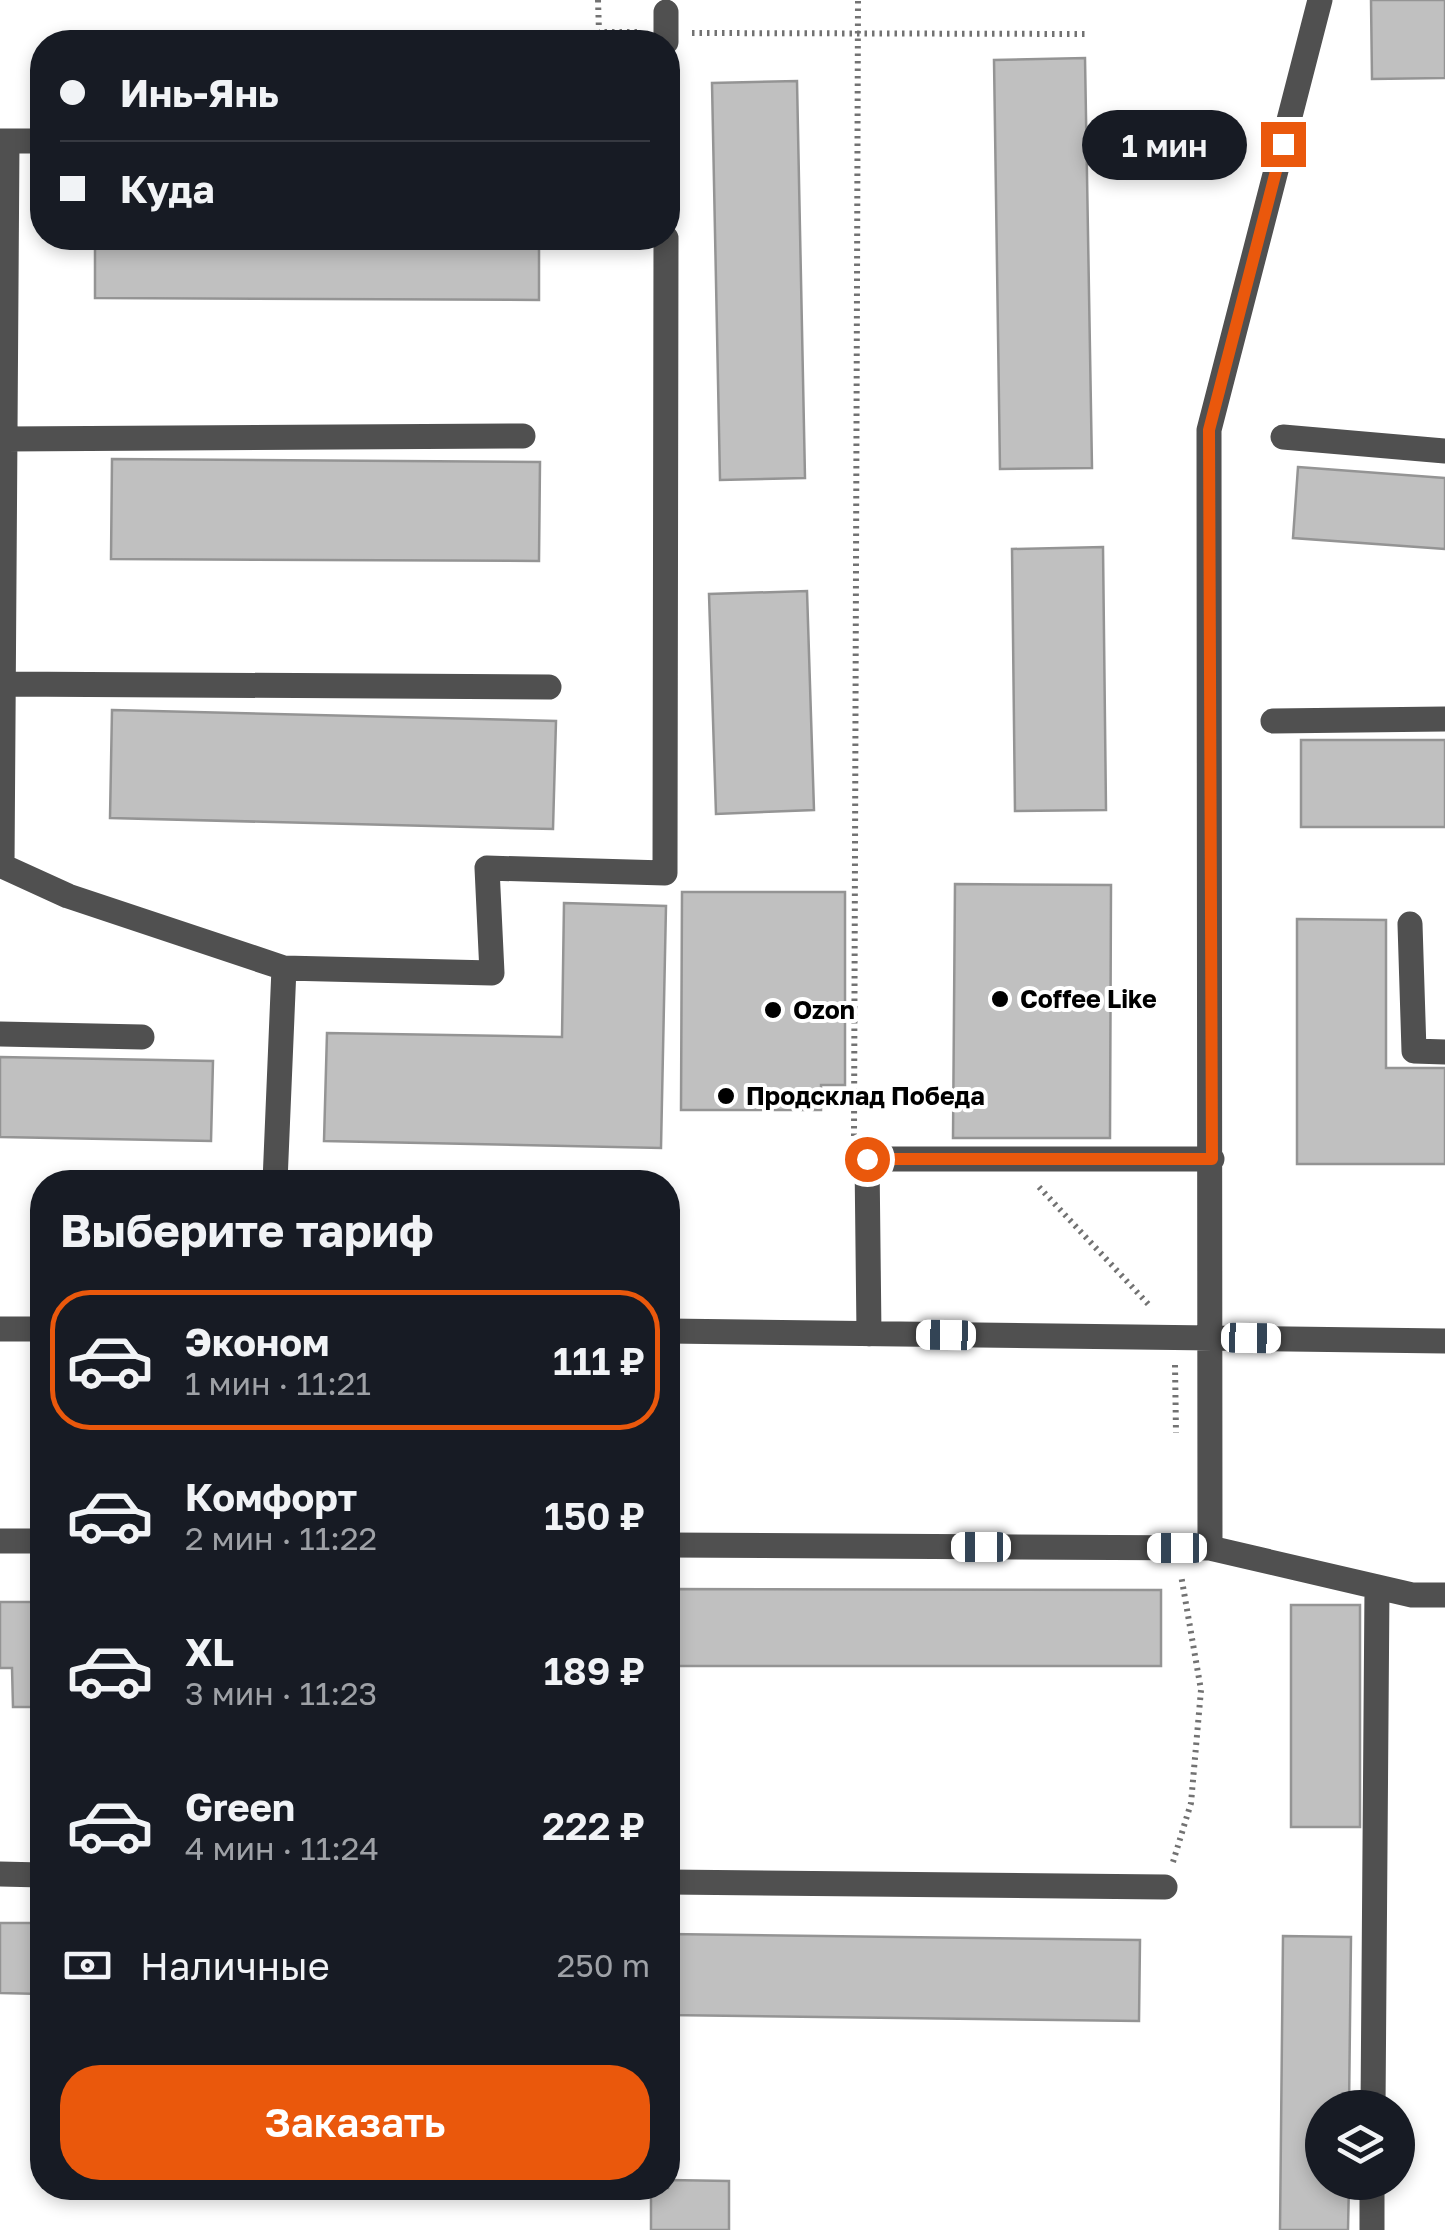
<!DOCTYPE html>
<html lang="ru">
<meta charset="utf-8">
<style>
:root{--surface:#171b24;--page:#242831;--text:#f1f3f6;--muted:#9ea1a6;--line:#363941;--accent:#ea580c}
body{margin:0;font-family:"Golos Text",sans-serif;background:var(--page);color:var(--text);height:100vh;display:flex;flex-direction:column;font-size:38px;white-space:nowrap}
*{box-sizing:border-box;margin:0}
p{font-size:32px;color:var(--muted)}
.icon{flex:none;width:55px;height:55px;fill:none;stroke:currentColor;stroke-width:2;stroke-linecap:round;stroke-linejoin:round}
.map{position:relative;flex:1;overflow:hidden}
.side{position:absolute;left:30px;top:1170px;width:650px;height:1030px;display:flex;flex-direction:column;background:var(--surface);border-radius:40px;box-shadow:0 5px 15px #0003}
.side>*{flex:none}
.hud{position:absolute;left:30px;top:30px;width:650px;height:220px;border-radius:40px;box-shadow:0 5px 15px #0003;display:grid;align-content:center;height:220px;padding:0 30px;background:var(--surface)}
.buttons{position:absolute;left:1305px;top:2090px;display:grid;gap:20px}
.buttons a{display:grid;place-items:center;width:110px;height:110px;border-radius:50%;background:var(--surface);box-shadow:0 5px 15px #0003;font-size:50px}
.end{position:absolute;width:45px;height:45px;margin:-22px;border:12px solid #ea580c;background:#fff;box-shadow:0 0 0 5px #fff}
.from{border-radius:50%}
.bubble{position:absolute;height:70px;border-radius:35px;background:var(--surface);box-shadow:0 5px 15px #0003;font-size:32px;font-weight:600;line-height:70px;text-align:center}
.car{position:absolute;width:30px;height:60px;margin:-30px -15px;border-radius:12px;box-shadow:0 0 8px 2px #0007;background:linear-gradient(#fff 24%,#345 0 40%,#fff 0 76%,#345 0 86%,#fff 0)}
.hud b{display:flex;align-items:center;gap:35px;height:95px;font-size:38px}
.hud b+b{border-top:2px solid var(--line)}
.hud i{width:25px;height:25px;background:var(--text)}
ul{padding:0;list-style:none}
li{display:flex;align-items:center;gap:30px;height:140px;margin:0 20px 15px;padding:0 10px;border:5px solid transparent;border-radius:40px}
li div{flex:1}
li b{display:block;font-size:38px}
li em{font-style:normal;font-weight:600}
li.active{border-color:var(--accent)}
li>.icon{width:90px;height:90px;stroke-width:1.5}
h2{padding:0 30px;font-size:45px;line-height:120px}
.pay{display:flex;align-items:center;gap:25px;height:110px;padding:0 30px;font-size:38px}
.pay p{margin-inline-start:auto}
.button{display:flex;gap:20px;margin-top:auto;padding:20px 30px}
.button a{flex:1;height:115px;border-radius:40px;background:var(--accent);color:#fff;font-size:40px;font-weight:600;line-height:115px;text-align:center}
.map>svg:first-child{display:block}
</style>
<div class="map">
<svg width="1445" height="2230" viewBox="0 0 1445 2230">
<rect width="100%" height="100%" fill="#fff"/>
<!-- building -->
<path fill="#c0c0c0" stroke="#949494" stroke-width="2.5" d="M1371 0H1445V78L1372 79Z
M1085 58 1092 468 1000 469 994 60Z
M797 81 805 478 720 480 712 83Z
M95 238H539V300L95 298Z
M112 459 540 462 539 561 111 559Z
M1298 467 1445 478V549L1293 538Z
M1103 547 1106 810 1015 811 1012 549Z
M807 591 814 810 716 814 709 594Z
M112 710 556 721 553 829 110 818Z
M1301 740H1445V827H1301Z
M955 884 1111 885 1110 1138H953Z
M682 892H845V1085H821V1110H681Z
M564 903 666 906 661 1148 324 1141 327 1033 562 1037Z
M1297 919 1386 920V1068H1445V1164H1297Z
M0 1057 213 1061 211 1141 0 1137Z
M668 1589 1161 1590V1666H668Z
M0 1602H42V1707H13L12 1668H0Z
M1291 1605H1360V1827H1291Z
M0 1923H42V1994L0 1993Z
M668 1934 1140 1940 1139 2021 668 2015Z
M1283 1936 1351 1937 1349 2108H1322V2182H1349L1348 2230H1280Z
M668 2180 729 2181V2230H651V2188H668Z"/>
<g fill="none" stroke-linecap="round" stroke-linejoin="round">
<!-- path -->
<path stroke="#727272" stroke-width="6" stroke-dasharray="2.5 5" stroke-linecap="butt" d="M598 0 599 32H640
M692 33 1086 34
M854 1136 858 0
M1039 1187 1150 1306
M1175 1365 1176 1433
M1173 1862 1191 1803 1201 1690 1181 1575"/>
<!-- minor -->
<path stroke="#505050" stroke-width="25" d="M666 42V12
M0 141H42
M7 141 2 866 68 896 284 968
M1283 437 1445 451
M5 439 523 436
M5 684 549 687
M1273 721 1445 719
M1410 924 1414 1051 1445 1052
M0 1034 142 1037
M275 1182 284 968 492 973 487 868 665 873 666 238
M0 1329H42
M668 1331 1445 1341
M869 1334 867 1159H1212
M0 1541H42
M668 1545 1210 1548 1209 430 1320 0
M1210 1548 1412 1595H1445
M0 1874 42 1875
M668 1882 1165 1887
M1373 2108 1377 1587
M1372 2230V2182"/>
</g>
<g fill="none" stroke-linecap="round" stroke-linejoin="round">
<!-- route -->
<path stroke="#ea580c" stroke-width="12" d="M867 1159H1212L1209 430 1283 144"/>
</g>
<!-- markers -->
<g fill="#000" stroke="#fff" stroke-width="4">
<circle cx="1000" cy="999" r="10"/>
<circle cx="773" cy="1010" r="10"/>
<circle cx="726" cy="1096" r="10"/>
</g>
<g text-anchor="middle" stroke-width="8" stroke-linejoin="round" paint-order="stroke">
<!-- poi labels -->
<g font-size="25" font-weight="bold" fill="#000" stroke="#fff" text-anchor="start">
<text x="1020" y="1008">Coffee Like</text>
<text x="793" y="1019">Ozon</text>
<text x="746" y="1105">Продсклад Победа</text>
</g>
</g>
</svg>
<div class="buttons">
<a><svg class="icon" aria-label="layers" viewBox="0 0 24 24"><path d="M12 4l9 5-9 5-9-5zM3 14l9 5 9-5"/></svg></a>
</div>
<i class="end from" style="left:867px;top:1159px"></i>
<i class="end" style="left:1283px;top:144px"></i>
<div class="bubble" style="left:1082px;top:110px;width:165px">1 мин</div>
<i class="car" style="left:946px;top:1335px;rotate:271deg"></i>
<i class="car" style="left:1251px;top:1338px;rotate:91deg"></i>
<i class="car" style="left:981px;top:1547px;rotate:270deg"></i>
<i class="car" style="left:1177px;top:1548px;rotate:270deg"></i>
<div class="hud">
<b><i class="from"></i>Инь-Янь</b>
<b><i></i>Куда</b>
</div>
<section class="side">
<h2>Выберите тариф</h2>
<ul>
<li class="active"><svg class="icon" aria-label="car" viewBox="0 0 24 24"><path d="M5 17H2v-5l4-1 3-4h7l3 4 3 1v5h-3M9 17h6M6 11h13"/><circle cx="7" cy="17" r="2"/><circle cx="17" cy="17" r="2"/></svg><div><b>Эконом</b><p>1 мин · 11:21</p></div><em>111 ₽</em></li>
<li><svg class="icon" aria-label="car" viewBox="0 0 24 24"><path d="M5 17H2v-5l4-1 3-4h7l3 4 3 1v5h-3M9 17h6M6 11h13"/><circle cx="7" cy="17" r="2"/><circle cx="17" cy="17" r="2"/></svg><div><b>Комфорт</b><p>2 мин · 11:22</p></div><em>150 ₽</em></li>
<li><svg class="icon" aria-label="car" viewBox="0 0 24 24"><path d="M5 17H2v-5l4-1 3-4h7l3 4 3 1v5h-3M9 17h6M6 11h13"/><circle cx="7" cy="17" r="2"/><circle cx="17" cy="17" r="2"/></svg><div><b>XL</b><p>3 мин · 11:23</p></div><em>189 ₽</em></li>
<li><svg class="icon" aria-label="car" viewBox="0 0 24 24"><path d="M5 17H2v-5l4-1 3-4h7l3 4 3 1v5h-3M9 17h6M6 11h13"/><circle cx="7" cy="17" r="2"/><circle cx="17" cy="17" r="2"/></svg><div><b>Green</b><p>4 мин · 11:24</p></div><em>222 ₽</em></li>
</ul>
<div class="pay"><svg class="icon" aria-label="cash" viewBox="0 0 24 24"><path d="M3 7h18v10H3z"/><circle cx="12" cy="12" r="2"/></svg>Наличные<p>250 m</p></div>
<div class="button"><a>Заказать</a></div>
</section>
</div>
